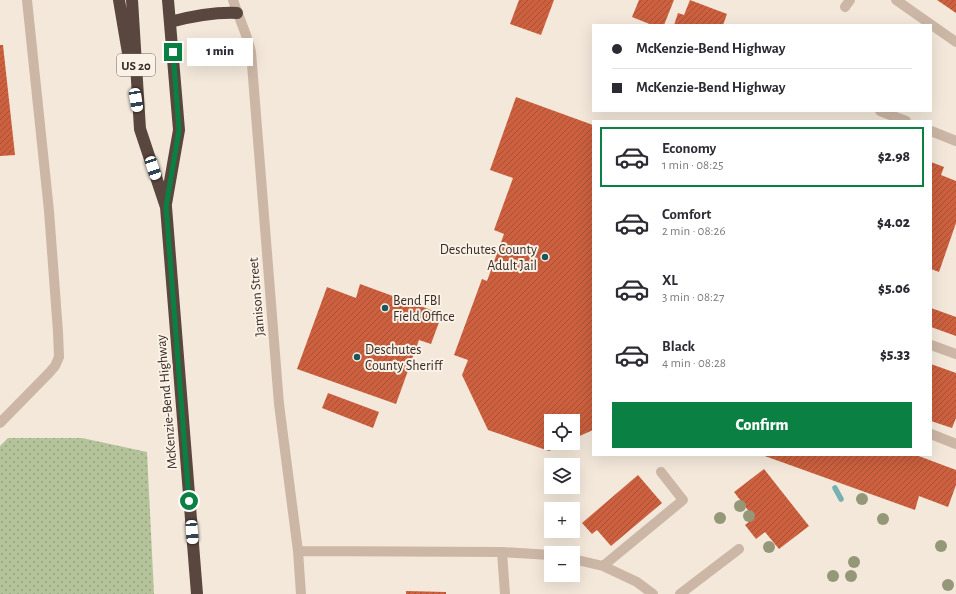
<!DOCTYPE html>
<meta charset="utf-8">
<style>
:root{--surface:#fff;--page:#f7f7f7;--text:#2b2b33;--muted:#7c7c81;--line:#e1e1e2;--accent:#0b8043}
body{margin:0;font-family:"Alegreya Sans",sans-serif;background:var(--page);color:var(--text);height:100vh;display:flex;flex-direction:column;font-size:15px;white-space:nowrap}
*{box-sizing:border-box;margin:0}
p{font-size:13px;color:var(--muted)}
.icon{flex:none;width:22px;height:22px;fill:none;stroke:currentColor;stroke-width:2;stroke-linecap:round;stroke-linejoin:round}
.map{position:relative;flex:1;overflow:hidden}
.sheet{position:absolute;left:592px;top:120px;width:340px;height:336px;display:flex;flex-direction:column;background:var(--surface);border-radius:0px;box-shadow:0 4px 16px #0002}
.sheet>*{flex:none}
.hud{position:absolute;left:592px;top:24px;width:340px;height:88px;border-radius:0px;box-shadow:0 4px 16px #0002;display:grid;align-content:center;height:88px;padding:0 20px;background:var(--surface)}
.fabs{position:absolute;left:544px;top:414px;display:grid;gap:8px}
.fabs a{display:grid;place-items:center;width:36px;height:36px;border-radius:0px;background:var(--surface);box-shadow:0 4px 16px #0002;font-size:20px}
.end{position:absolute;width:18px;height:18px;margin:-9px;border:5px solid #0b8043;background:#fff;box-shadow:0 0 0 2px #fff}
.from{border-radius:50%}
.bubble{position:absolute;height:28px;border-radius:0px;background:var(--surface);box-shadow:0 4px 16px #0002;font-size:13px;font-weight:800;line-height:28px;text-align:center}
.car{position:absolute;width:12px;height:24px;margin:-12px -6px;border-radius:5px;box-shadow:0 0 3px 1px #0007;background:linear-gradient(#fff 24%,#345 0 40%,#fff 0 76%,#345 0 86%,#fff 0)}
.hud b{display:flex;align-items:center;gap:14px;height:38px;font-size:15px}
.hud b+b{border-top:1px solid var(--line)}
.hud i{width:10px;height:10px;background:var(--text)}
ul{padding:7px 0 0;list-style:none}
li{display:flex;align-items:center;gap:12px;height:60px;margin:0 8px 6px;padding:0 12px;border:2px solid transparent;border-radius:0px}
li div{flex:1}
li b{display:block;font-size:15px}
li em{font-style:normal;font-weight:800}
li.current{border-color:var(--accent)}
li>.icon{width:36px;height:36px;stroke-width:1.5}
.cta{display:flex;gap:8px;margin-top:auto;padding:8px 20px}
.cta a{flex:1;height:46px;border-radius:0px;background:var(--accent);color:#fff;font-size:16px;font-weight:800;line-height:46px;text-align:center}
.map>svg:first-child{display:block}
</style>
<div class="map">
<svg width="956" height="594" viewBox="0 0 956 594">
<defs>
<pattern id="grass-dots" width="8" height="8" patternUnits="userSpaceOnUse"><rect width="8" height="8" fill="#b5c39a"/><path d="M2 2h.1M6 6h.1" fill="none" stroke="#949f7e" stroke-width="1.8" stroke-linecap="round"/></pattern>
<pattern id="building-hatch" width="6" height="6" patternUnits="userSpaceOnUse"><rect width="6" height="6" fill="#cd613f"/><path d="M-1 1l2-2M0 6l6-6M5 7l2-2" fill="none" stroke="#a75035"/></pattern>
</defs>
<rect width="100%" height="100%" fill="#f3e8da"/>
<!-- grass -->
<path fill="url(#grass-dots)" d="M8 438H82L147 452 154 594H0V446Z"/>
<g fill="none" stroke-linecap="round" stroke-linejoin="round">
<!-- stream -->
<path stroke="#78b0b2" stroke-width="5.5" d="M835 488 841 499"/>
</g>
<!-- building -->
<path fill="url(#building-hatch)" d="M519 0H554L541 35 510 24Z
M639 0H674L664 25H652L632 17Z
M690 0 727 14 723 25H674L678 13 684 15Z
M937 0H956V13Z
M0 45H3L15 155 0 156Z
M516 97 593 125V430L573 439V421H551V443H566L549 451 488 430 462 375 468 360 454 355 482 279 487 281 504 234 494 230 513 178 490 170Z
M931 162 944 167 941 175 956 181V223L939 272 931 269Z
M360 284 442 314 431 344 419 340 396 404 297 369 327 287 356 298Z
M931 308 956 317V336L931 327Z
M931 364 956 373V418L952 428 931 421Z
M328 393 379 412 373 428 322 408Z
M762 455H916L956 470V485L948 507 919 496 915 510Z
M764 469 809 526 779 549 765 532 756 539 745 525 754 518 734 492Z
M638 475 662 503 611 546 597 530 592 534 582 523Z
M406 591 446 592V594H406Z"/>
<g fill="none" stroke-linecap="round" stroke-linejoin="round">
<!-- minor -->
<path stroke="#ccb7a6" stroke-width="10" d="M233 0C239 19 247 33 251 52L279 404 298 551 301 594
M896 0 956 42
M845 7 850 0
M880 111 906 121
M931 131 956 141
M931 345 956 354
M0 423 49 373 55 366 59 357 58 332 49 211 27 0
M931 434 956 444
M298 551 502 552 551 555
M502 552 505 594
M573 559 603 566 637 582 653 594
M603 566 683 500 661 472
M680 594 739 549"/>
<!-- highway -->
<path stroke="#59463e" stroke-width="12" d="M119 0 129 59
M132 0 140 129 166 207 197 594
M170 22C193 16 214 12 237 13
M166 204 179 130 168 0"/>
</g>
<!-- trees -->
<g fill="#949879">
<circle cx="862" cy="499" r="6"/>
<circle cx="740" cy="506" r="6"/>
<circle cx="749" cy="516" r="6"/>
<circle cx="720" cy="518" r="6"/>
<circle cx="883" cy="519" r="6"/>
<circle cx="941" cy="546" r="6"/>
<circle cx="769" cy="547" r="6"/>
<circle cx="854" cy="562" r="6"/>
<circle cx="833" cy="576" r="6"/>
<circle cx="851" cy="576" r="6"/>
<circle cx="948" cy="585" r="6"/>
</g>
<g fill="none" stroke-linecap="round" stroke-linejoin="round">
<!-- route -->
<path stroke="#0b8043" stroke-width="5" d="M173 52 179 130 166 207 189 501"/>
</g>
<!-- markers -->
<g fill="#1a575c" stroke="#fbf2e7" stroke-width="1.5">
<circle cx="545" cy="257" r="4"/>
<circle cx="385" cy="308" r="4"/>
<circle cx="357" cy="357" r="4"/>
</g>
<g text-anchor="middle" stroke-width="4" stroke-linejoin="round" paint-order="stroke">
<!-- shield labels -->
<rect fill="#fbf2e7" stroke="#726761" stroke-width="1" x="117" y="54" width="38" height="22" rx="3"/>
<g font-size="13" font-weight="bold" fill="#382c27">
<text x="136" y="70">US 20</text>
</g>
<!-- poi labels -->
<g font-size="14" fill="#382c27" stroke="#fbf2e7" text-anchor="start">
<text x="537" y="254" text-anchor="end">Deschutes County<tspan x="537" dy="16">Adult Jail</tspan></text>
<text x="393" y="305">Bend FBI<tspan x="393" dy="16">Field Office</tspan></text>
<text x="365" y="354">Deschutes<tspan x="365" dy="16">County Sheriff</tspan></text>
</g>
<!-- street labels -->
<g font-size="14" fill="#382c27" stroke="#fbf2e7">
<text transform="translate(256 297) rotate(-95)" y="5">Jamison Street</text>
<text transform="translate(166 402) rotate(-95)" y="5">McKenzie-Bend Highway</text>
</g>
</g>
</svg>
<div class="fabs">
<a><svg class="icon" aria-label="locate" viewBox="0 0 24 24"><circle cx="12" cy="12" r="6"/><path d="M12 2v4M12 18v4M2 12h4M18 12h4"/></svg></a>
<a><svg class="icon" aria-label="layers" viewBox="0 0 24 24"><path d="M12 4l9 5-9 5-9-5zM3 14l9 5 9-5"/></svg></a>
<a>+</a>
<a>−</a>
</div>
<i class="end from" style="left:189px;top:501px"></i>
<i class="end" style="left:173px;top:52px"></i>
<div class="bubble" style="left:187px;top:38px;width:66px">1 min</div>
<i class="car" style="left:136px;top:100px;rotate:171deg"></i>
<i class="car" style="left:153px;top:168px;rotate:162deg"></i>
<i class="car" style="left:192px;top:532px;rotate:176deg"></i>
<div class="hud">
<b><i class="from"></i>McKenzie-Bend Highway</b>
<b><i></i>McKenzie-Bend Highway</b>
</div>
<section class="sheet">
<ul>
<li class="current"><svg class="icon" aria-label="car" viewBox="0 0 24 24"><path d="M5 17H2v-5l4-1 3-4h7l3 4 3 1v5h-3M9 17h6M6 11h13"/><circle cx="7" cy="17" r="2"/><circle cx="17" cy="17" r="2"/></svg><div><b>Economy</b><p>1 min · 08:25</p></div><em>$2.98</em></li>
<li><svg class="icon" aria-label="car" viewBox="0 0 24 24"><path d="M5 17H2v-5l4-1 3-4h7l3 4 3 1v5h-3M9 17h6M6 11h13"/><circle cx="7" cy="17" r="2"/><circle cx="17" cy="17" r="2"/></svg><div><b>Comfort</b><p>2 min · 08:26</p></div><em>$4.02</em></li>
<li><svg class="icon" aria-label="car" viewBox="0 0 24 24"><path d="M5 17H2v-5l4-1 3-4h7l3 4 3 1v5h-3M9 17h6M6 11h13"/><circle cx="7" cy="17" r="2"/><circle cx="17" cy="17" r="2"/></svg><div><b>XL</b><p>3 min · 08:27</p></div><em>$5.06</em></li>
<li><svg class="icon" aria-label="car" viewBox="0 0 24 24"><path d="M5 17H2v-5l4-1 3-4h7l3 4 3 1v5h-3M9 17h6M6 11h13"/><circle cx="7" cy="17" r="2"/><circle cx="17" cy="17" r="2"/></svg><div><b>Black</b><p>4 min · 08:28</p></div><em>$5.33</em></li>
</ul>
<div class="cta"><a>Confirm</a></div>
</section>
</div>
